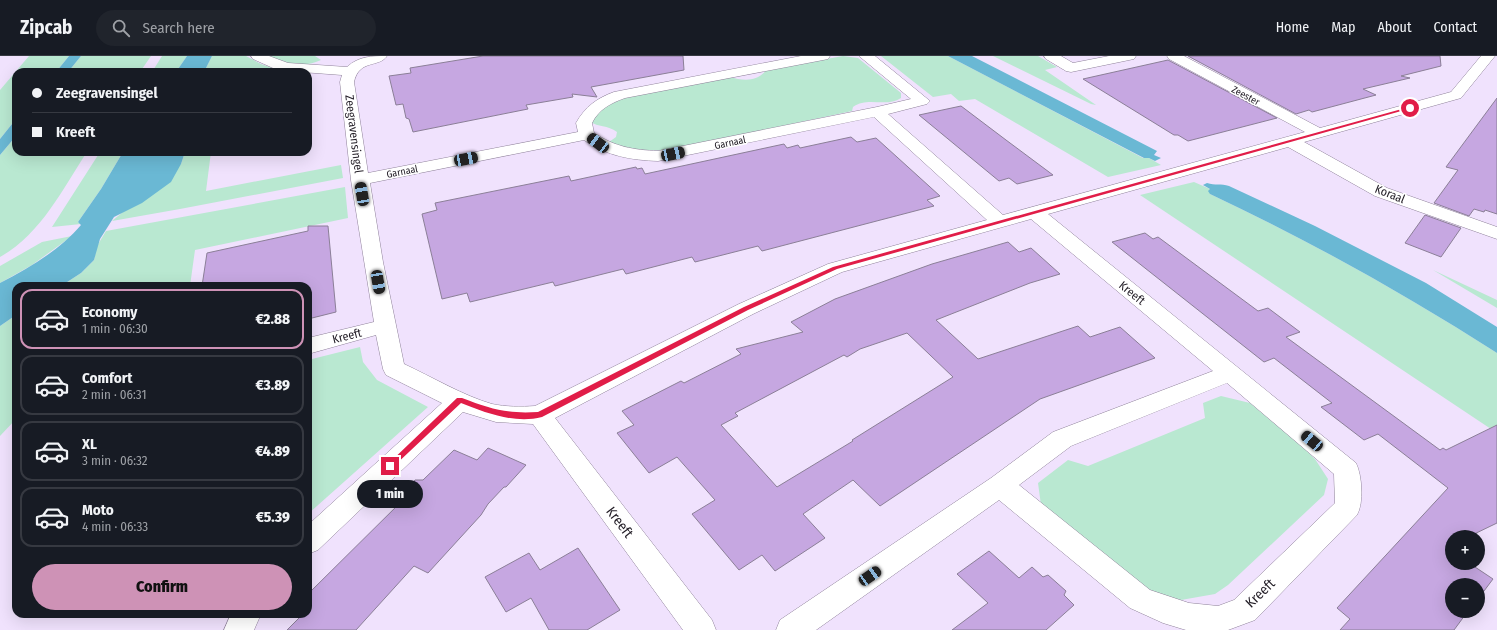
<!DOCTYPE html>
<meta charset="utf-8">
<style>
:root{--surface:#171b24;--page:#20242c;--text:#f1f3f6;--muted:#9ea1a6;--line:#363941;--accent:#ce92b6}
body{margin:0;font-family:"Fira Sans Condensed",sans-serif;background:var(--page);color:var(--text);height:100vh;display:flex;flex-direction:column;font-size:15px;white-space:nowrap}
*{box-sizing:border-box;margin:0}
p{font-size:13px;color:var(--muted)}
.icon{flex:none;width:22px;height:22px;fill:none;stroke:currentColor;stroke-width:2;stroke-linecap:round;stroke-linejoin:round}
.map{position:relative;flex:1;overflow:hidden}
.panel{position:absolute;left:12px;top:226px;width:300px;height:336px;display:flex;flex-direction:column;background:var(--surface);border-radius:12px;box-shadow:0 4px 16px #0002}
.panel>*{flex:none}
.hud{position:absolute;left:12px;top:12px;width:300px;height:88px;border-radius:12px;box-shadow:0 4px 16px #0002;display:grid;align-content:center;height:88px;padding:0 20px;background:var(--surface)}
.tools{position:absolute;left:1445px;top:474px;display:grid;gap:8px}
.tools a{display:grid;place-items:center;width:40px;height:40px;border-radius:50%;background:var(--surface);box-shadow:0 4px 16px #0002;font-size:20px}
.end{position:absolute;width:18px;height:18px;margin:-9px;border:5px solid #e11d48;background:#fff;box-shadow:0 0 0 2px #fff}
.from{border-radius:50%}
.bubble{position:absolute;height:28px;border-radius:14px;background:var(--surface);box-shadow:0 4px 16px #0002;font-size:13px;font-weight:800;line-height:28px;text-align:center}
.car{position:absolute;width:12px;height:24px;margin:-12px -6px;border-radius:5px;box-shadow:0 0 3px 1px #0007;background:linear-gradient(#222 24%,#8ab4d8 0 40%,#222 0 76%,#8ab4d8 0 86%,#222 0)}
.hud b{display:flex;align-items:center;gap:14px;height:38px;font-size:15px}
.hud b+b{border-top:1px solid var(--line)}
.hud i{width:10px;height:10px;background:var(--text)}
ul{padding:7px 0 0;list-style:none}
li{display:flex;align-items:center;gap:12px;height:60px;margin:0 8px 6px;padding:0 12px;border:2px solid var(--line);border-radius:12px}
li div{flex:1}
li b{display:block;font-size:15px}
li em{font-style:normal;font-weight:800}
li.active{border-color:var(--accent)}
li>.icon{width:36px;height:36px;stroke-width:1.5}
.button{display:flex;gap:8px;margin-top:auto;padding:8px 20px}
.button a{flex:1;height:46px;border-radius:24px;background:var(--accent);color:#111;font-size:16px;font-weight:800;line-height:46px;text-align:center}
header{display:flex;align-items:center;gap:24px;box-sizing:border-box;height:56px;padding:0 20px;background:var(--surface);border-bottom:1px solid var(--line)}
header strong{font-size:19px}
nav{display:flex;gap:22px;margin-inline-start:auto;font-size:14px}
.search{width:280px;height:36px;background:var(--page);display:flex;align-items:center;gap:10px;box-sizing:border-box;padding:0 14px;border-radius:22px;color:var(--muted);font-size:15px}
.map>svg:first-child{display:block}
</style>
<header>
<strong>Zipcab</strong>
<div class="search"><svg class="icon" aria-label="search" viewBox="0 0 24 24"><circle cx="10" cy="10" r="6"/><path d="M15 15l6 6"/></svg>Search here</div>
<nav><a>Home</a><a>Map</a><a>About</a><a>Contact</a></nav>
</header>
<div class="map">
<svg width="1497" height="574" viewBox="0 0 1497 574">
<rect width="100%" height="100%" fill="#f0e2fd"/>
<!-- green -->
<path fill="#b9e8d1" d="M29 0H69L56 16H16V63L0 83V34Z
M81 0H151L140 16H68Z
M162 0H187L176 16H152Z
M212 0H246L261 8 273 12 299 16H204Z
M267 0H315L321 4C302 13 286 7 267 0Z
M843 0 858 2 901 37V42C886 52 868 40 853 51L852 55 668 95 628 93 609 86 616 81 617 76C608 69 597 71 591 66 599 51 616 45 631 40L730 21C743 25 758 26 766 14Z
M881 0H948L1143 102H1149L1161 109 1108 121 975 43 959 45 951 38 933 41Z
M993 0H1038L1057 11 1045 14 1096 49 1091 48Z
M16 80V96H87C62 134 41 178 0 201V99Z
M100 96H123L101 133 78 166 81 168 52 171Z
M185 96H211L206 135 341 109 343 122 180 153 112 165 181 108Z
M1194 126 1210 133V138C1310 185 1405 238 1497 297V377L1140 139Z
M345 131 348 162 195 194 190 230H61L81 217 94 204 97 190 106 175Z
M72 180 32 209 0 227V210L42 186Z
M1433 214 1497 244V252Z
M16 259V363L0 380V270Z
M360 291 363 306 377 324 428 351 308 458V304Z
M1221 340 1250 347 1304 392 1315 403 1328 423 1324 439 1228 529 1215 538 1181 544 1153 537 1041 449 1038 427 1068 404 1088 410 1205 362 1203 347Z"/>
<!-- water -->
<path fill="#6ab8d4" d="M69 0H81L68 16H56Z
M187 0H212L204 16H176Z
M948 0H972L1157 95 1154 99 1161 102 1155 105 1149 102H1144Z
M16 63V80L0 99V83Z
M123 96H185L181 108 171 126 142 147 114 161 100 183 94 204 81 217 61 230H16V259L0 270V227C29 212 60 194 81 169L78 166 101 133Z
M1207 127C1215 130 1221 127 1229 130L1315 170 1426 227 1497 271V297C1405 238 1310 185 1210 138L1208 135 1210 133 1203 129Z"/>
<!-- building -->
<path fill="#c6a7e1" stroke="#8b7f97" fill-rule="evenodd" d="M483 0H683L684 14 591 31 597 41 572 38 573 41 526 49 528 53 413 76 409 63 406 62 403 48 396 49 389 20 411 17 410 12Z
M1188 0H1440L1441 10 1401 20 1410 22 1363 33 1376 39 1312 56 1309 54 1296 58Z
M1168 4 1277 62 1188 85 1178 79H1174L1083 23Z
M1497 42V158L1485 154 1484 156 1474 153 1469 160 1434 147 1458 114 1446 111Z
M961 50 1006 84 1053 119 1017 128 1009 122 999 125 919 59Z
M851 81 857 86 876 82 940 140 927 144 934 150 762 195 758 190 695 206 692 201 626 218 623 213 555 230 553 226 470 246 467 237 442 243 422 158 437 154 435 147 569 120 571 125 636 111 637 113 642 112 645 118 784 88 787 92 798 89 800 92Z
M1425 159 1461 172 1441 201 1405 187Z
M308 170H328L336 256 308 263V230H202L207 197 308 175Z
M1145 177 1153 183 1158 181 1258 255 1268 252 1300 276 1286 281 1440 394 1443 392 1446 394 1497 369V467L1468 481H1452V489L1446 492 1452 496V507H1469L1493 523 1478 543V529H1452V555H1468L1454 574H1340L1350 563 1337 552 1448 432 1378 378 1364 384 1321 351 1332 347 1274 302 1264 306 1112 186Z
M1008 186 1019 196 1031 192 1060 218 1030 227 936 264 978 303 1078 270 1090 281 1120 271 1155 302 1040 343 880 450 853 424 803 458 825 482 775 515 762 499 739 514 692 458 715 444 677 401 649 417 617 377 634 369 622 355 681 325 684 327 741 298 736 293 803 276 791 266 835 243 932 208ZM907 277 953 321 852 384 853 385 777 431 721 369 738 360 735 357 844 299 847 301 860 293Z
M488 392 526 409 506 431H504L488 448 481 459 428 517 414 510 356 574H287L303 558H308V538L408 439 405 434 415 424H423L454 394 477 404Z
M578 492 620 554 587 574H549L531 542 506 556 485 521 529 497 540 514Z
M989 495 1019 522 1032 511 1043 521 1048 519 1066 535 1064 539 1074 549 1046 574H952L988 547 957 518Z"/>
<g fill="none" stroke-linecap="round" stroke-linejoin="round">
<defs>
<path id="minor" d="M251 0H269L288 7 347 11C359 0 372 0 387 0 379 12 359 3 354 26L368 117 578 76 576 67C585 51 597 42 614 36L801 0H830L828 3 823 4 625 42C611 47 599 53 592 67L594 77C615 91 634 94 658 95L877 51 911 43 859 0H875L930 45 927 48 888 58 1003 159 1305 76 1169 3 1167 0H1184L1320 72 1451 36 1481 0H1495L1461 42 1304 86 1387 132 1497 171V183L1375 140 1288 91 1048 158 1356 407C1362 419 1364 447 1357 459L1255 564 1228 574H1186L1163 567 1130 552 999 444 816 574H776L780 564 991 422 1053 376 1213 315 1031 163 842 216 753 258 555 362 712 564 716 574H683L533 368 496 366 463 356 318 494 308 498V469L442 347 386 319 383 313 376 279 308 298V282L374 266 351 124 340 26 342 19 288 15 273 12 253 3ZM874 61 987 164 828 208 739 248 535 350C521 351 506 351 492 348 464 340 432 321 404 308L383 206 370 127 584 84C607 100 631 104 658 105ZM1227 327 1334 418 1335 447 1234 544 1218 550 1189 547 1150 534 1019 429 1071 390Z
M1044 0H1061L1073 7 1109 0H1136L1134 3 1071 16 1066 15 1046 3Z
M231 558H261L254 574H224Z"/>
</defs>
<!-- minor casing -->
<use href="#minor" stroke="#8f829a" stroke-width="1"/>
<!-- minor -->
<use href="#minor" fill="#fff" fill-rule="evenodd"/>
</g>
<!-- route -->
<path fill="#e11d48" d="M1409 51 1412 52 837 213 748 254 542 361C515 368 486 357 461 347L392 412H387L386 410 457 342H462C491 353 507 358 538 356L744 251 833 211Z"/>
<g text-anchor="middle" stroke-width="3" stroke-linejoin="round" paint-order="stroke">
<!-- far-street labels -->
<g font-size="10" fill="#211c25" stroke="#fff">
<text transform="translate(1246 39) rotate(28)" y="4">Zeester</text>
<text transform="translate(730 86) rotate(-12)" y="4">Garnaal</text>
<text transform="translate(402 115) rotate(-11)" y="4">Garnaal</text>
</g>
<!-- street labels -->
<g font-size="12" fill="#211c25" stroke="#fff">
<text transform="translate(354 78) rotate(83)" y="4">Zeegravensingel</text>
<text transform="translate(1390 138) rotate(22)" y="4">Koraal</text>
<text transform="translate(1132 237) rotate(39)" y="4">Kreeft</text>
<text transform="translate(347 280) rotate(-14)" y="4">Kreeft</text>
</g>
<!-- near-street labels -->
<g font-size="14" fill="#211c25" stroke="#fff">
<text transform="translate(620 466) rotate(53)" y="5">Kreeft</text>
<text transform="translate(1260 537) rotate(-44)" y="5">Kreeft</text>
</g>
</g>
</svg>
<div class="tools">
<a>+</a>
<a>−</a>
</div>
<i class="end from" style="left:1410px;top:52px"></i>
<i class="end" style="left:390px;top:410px"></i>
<div class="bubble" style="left:357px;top:424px;width:66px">1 min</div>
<i class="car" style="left:598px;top:87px;rotate:307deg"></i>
<i class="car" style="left:673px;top:98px;rotate:78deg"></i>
<i class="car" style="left:466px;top:103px;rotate:79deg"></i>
<i class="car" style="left:362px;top:138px;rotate:350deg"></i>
<i class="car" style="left:378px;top:226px;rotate:170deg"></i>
<i class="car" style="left:1312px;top:385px;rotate:310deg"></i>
<i class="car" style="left:870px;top:520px;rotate:56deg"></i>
<div class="hud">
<b><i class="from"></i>Zeegravensingel</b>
<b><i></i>Kreeft</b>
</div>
<section class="panel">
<ul>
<li class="active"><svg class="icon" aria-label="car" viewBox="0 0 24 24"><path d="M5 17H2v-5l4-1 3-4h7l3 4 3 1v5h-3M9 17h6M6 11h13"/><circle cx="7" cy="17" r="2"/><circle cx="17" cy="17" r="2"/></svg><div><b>Economy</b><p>1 min · 06:30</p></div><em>€2.88</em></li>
<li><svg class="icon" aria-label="car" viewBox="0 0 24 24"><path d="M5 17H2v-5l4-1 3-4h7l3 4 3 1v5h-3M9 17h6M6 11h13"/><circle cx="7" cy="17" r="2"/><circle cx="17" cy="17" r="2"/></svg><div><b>Comfort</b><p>2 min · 06:31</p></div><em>€3.89</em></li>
<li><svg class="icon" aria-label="car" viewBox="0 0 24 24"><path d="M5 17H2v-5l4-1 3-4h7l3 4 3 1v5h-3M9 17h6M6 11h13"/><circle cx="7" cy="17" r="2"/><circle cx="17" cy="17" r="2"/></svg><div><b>XL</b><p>3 min · 06:32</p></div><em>€4.89</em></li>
<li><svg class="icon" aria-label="car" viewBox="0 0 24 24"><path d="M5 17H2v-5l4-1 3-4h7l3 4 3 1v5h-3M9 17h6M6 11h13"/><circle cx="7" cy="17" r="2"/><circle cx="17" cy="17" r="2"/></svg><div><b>Moto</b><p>4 min · 06:33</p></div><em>€5.39</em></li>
</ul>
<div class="button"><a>Confirm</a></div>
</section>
</div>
